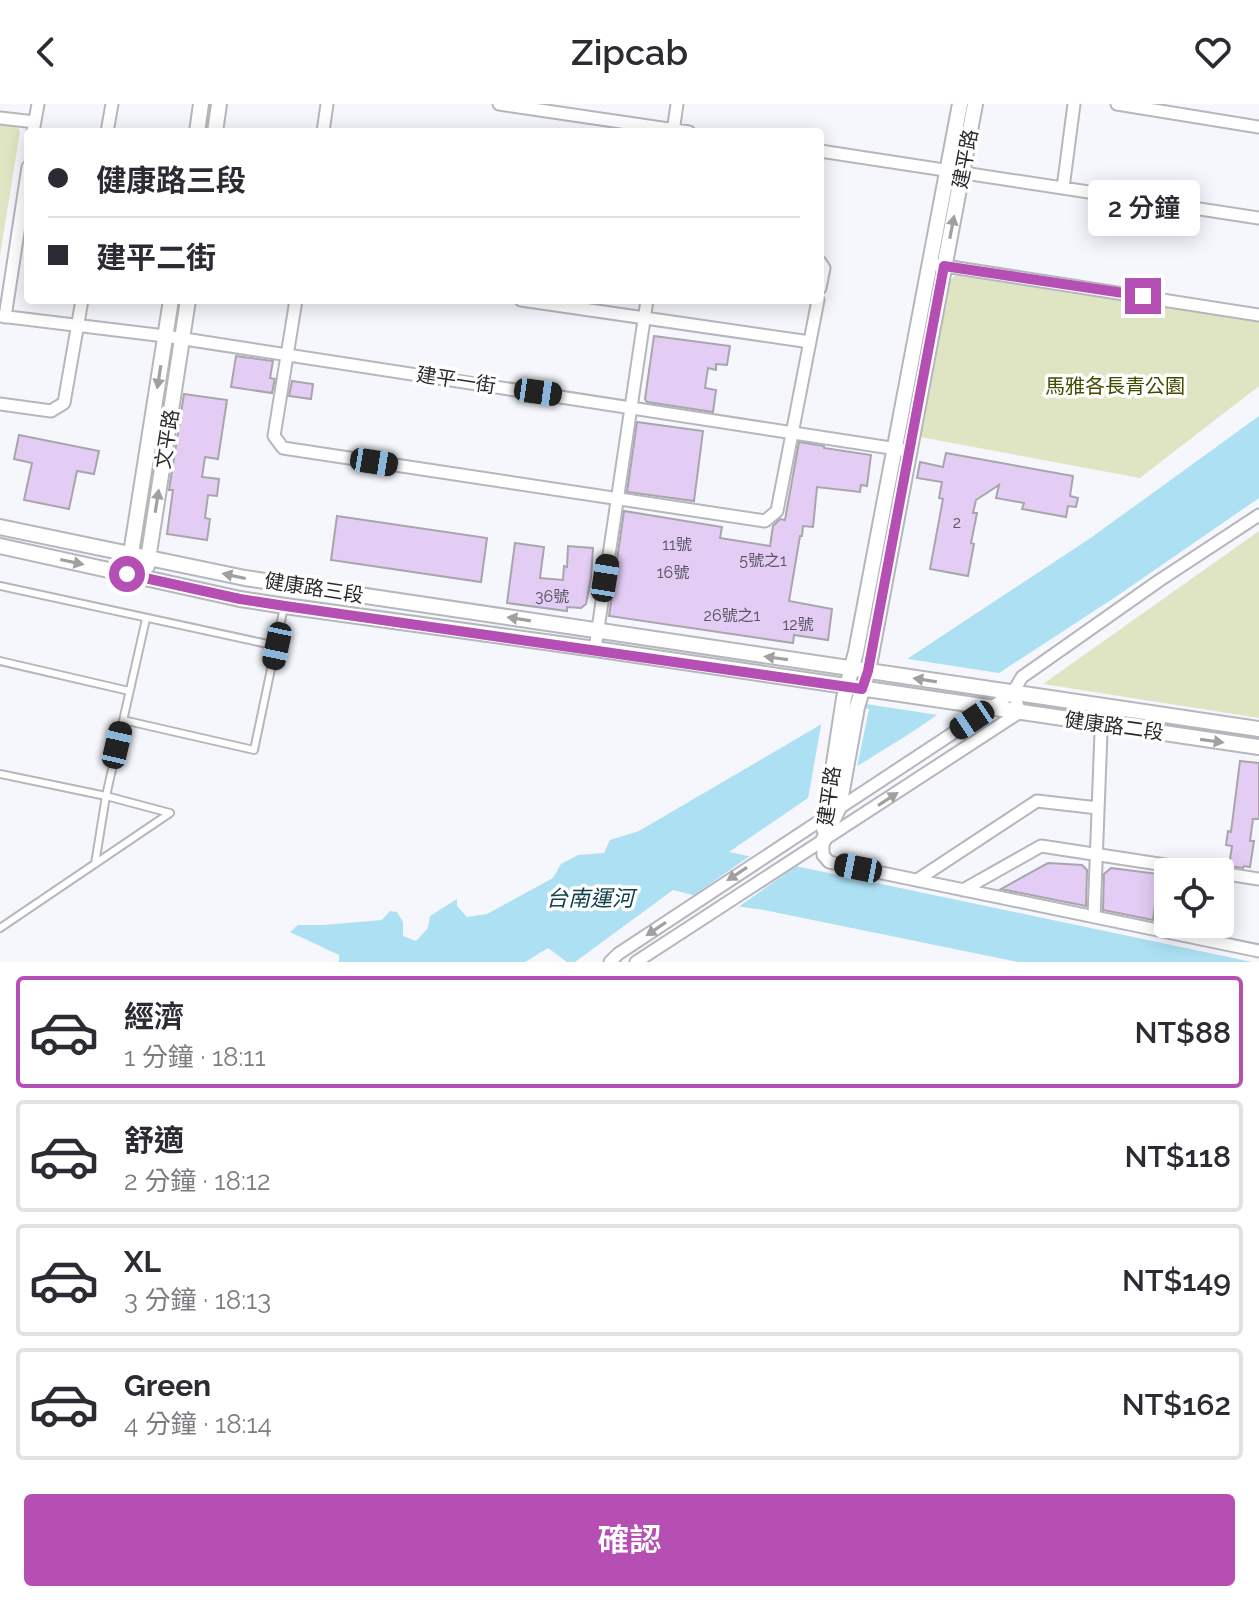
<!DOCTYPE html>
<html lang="zh-TW">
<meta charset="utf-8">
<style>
:root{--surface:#fff;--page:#f2f2f3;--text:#2b2b33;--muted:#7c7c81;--line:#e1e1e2;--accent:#b64fb3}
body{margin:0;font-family:Raleway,"Noto Sans TC",sans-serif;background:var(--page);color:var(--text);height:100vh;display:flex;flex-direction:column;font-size:30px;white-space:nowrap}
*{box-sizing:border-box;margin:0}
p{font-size:26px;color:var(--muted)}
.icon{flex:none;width:44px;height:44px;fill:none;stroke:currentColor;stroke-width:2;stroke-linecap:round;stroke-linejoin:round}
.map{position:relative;height:858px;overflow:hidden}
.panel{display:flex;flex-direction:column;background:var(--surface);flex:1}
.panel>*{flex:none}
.top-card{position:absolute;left:24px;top:24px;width:800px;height:176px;border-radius:8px;box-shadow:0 4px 20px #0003;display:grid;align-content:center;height:176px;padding:0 24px;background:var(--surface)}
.fabs{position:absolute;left:1154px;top:754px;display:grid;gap:16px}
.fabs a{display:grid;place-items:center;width:80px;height:80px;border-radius:8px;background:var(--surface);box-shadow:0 4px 20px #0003;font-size:40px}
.end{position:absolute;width:36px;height:36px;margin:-18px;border:10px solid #b64fb3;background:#fff;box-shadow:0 0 0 4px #fff}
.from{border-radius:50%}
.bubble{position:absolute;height:56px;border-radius:8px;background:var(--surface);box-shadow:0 4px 20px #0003;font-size:26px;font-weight:600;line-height:56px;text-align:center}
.car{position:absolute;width:24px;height:48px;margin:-24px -12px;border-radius:10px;box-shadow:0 0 6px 2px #0007;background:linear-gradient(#222 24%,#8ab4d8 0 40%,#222 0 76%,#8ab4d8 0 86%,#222 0)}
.top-card b{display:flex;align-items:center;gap:28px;height:76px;font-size:30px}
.top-card b+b{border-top:2px solid var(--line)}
.top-card i{width:20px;height:20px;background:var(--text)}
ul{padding:14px 0 0;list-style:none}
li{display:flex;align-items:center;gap:24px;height:112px;margin:0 16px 12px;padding:0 8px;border:4px solid var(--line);border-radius:8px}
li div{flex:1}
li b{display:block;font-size:30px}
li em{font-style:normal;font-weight:600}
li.on{border-color:var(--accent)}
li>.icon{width:72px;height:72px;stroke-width:1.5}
.button{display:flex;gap:16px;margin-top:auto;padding:16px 24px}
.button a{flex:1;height:92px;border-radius:8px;background:var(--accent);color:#fff;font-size:32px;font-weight:600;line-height:92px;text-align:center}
header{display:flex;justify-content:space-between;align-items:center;height:104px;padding:0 24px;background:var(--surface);font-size:36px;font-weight:600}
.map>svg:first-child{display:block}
</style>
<header><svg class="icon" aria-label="back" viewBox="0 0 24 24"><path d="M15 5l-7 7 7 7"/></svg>Zipcab<svg class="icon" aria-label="heart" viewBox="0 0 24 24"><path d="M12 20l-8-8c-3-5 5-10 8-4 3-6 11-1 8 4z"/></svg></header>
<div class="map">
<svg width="1259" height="858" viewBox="0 0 1259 858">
<rect width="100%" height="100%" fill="#f5f7fd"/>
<!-- green -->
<path fill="#dfe5c2" d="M0 18 15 20 20 27 0 152Z
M956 171 1259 217V282L1140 374 920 333 948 177Z
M1259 427V614L1043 580Z"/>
<!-- water -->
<path fill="#ace0f2" d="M1259 312V394L1117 492 999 569 909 630 827 681 729 748 1252 858H1018L764 806 736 802 673 786 575 858H567L548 844 525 858H339V851L290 828 298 821H324L382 816 390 807 397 808 403 818V832L416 837 428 824 430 812 457 795V802L467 813 487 810 553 774 561 760 578 751 604 749 610 736 639 727 861 597 901 559 1092 433Z"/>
<!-- pier -->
<path fill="#f5f7fd" d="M902 554 1005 570 944 612 853 598Z
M847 601 869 605 856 668 807 700 822 616Z
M754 749 801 759 734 806 690 794Z"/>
<!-- building -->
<path fill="#e3cdf5" stroke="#a8a5ab" stroke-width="2" d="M654 232 730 242 727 261 716 260V266L708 264 705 284 716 286 713 308 647 298 645 295Z
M236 252 273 257 270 274 275 275 272 289 231 283Z
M292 277 313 280 311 295 289 292Z
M184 290 227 296 218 355 205 353 202 373 219 375 217 392 208 391 205 414 210 415 207 436 167 430 173 386H169Z
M637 318 703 327 694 397 627 388Z
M19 331 99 347 94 370 77 367 69 405 24 396 32 359 14 355Z
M799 338 824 342V344L871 351 867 382 861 381 860 388 817 383 813 423 803 422 802 432H800L789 497 832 505 828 536 794 531 793 539 609 512 624 407 722 423 720 434 770 442 773 422 780 415 785 416Z
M946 349 1073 372 1070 392 1078 394 1076 403 1068 402 1066 413 1022 405 1024 399 996 394 999 381 976 396 973 409H977L971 439 974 440 968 472 930 465 943 395 939 394 942 378 917 374 920 358 943 363Z
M337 412 487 434 481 478 331 456Z
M515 439 544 443 540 474 563 476 564 462 567 463 568 442 593 444 591 474 586 500 581 504 567 503V507L507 499Z
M1240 657 1259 659V715H1253L1250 737H1254L1250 763 1244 762 1243 764 1229 762 1232 742 1226 741 1228 727 1231 728Z
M1048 759 1082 761 1087 766 1086 802 1001 785Z
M1111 764 1159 770 1153 816 1103 806 1104 770Z"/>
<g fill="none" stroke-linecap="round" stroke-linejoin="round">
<defs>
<path id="service" d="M0 482 277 542
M0 557 129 587
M123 616 254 646 284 503
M0 670 106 692 170 709
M95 760 106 692 146 515
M0 824 170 709"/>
<path id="minor" d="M499 0 689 28
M1117 0 1259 23
M0 14 35 18
M33 28 38 0
M107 28 112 0
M323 28 327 0
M673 28 677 0
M820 47 1259 114
M1063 84 1074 0
M820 158 824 164 820 184
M938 161 1259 211
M296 196 274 332 283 344 765 417 777 407 818 196
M521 196 810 238
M0 212 165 232 910 347
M5 213 28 63
M0 300 51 307 64 299 82 196
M595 545 647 196
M823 737V751L829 758 1259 847
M1220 769 1259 775
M917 776 1037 697 1098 704
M963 786 1041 742 1211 768
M1094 813 1102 602
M610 858 618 850 991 604 1013 588 1022 573 1160 476 1259 411
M636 858 1020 608 1013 588"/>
<path id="tertiary" d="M197 28 201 0
M215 28 219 0
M0 423 245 474 1259 625
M0 442 240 495 285 502 595 545 1259 643
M130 456 171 196
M147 462 188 196
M824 725 844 594 856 548 960 0
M823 737 839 703 857 603 868 567 975 0"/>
</defs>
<!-- service casing -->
<use href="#service" stroke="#b5b7bd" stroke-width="10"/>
<!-- minor casing -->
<use href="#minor" stroke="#b5b7bd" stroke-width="15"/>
<!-- tertiary casing -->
<use href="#tertiary" stroke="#b5b7bd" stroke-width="18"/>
<!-- service -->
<use href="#service" stroke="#fff" stroke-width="6"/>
<!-- minor -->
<use href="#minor" stroke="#fff" stroke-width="11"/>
<!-- tertiary -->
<use href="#tertiary" stroke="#fff" stroke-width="14"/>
</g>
<!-- one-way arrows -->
<defs><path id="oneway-solid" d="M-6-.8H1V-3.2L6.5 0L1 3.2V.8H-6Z" transform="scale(2)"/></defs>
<g fill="#a0a0a1">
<use href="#oneway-solid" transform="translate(952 123) rotate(-79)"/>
<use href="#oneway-solid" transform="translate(159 273) rotate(99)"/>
<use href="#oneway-solid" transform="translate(157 397) rotate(-81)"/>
<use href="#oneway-solid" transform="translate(72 458) rotate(12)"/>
<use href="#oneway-solid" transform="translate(234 472) rotate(-168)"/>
<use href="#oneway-solid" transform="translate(519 515) rotate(-171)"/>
<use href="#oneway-solid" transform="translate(776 554) rotate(-172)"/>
<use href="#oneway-solid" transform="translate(925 576) rotate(-171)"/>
<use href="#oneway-solid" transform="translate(1212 637) rotate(8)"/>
<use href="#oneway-solid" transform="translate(888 695) rotate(-33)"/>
<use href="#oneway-solid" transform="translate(737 770) rotate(147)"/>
<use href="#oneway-solid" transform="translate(656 825) rotate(146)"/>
</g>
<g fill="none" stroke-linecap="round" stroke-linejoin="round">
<!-- route -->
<path stroke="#b64fb3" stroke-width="10" d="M127 470 240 495 285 502 862 585 868 567 944 162 1143 192"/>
</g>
<g text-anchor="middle" stroke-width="7" stroke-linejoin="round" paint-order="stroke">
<!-- number labels -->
<g font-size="16" fill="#595460">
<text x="957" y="424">2</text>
<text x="677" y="446">11號</text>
<text x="763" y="462">5號之1</text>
<text x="673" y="474">16號</text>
<text x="552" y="498">36號</text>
<text x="732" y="517">26號之1</text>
<text x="798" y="526">12號</text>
</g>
<!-- street labels -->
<g font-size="20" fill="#2b2b2e" stroke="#fff">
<text transform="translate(965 55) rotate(-79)" y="7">建平路</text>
<text transform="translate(456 276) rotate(9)" y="7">建平一街</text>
<text transform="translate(167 335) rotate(-81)" y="7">文平路</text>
<text transform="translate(314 484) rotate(9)" y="7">健康路三段</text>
<text transform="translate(1114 622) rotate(8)" y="7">健康路二段</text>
<text transform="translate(829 692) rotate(-82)" y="7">建平路</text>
</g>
<!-- park labels -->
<g font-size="20" fill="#444a00" stroke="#fff">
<text x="1115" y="289">馬雅各長青公園</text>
</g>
<!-- water labels -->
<g font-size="22" font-style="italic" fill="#12404d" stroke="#fff">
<text x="590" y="802">台南運河</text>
</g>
</g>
</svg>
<div class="fabs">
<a><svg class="icon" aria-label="locate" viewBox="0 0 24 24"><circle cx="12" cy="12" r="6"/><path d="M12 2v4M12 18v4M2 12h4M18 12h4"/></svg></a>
</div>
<i class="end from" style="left:127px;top:470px"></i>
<i class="end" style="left:1143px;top:192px"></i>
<div class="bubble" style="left:1088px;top:76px;width:112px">2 分鐘</div>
<i class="car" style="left:538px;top:288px;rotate:98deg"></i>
<i class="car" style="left:374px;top:358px;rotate:99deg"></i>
<i class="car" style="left:605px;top:474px;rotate:9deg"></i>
<i class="car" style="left:277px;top:542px;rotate:192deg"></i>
<i class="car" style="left:972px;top:616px;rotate:236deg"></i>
<i class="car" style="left:117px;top:641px;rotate:13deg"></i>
<i class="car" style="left:858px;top:764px;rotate:281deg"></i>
<div class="top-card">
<b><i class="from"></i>健康路三段</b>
<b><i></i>建平二街</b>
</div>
</div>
<section class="panel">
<ul>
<li class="on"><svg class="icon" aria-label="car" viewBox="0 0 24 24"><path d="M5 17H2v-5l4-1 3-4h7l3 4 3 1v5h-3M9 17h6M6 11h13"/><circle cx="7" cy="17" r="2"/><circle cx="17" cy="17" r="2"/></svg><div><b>經濟</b><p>1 分鐘 · 18:11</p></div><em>NT$88</em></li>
<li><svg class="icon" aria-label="car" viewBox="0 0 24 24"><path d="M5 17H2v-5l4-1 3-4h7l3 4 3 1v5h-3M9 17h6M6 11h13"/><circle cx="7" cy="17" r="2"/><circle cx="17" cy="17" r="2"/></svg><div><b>舒適</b><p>2 分鐘 · 18:12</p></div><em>NT$118</em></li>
<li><svg class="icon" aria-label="car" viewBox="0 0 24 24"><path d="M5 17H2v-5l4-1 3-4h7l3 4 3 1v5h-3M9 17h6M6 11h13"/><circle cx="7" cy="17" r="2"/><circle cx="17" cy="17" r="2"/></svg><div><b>XL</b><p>3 分鐘 · 18:13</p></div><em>NT$149</em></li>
<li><svg class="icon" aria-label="car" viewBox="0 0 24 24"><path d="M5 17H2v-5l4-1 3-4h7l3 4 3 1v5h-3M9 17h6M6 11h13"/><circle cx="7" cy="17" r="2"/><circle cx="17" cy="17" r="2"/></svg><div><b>Green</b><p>4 分鐘 · 18:14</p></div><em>NT$162</em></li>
</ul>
<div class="button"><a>確認</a></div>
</section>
